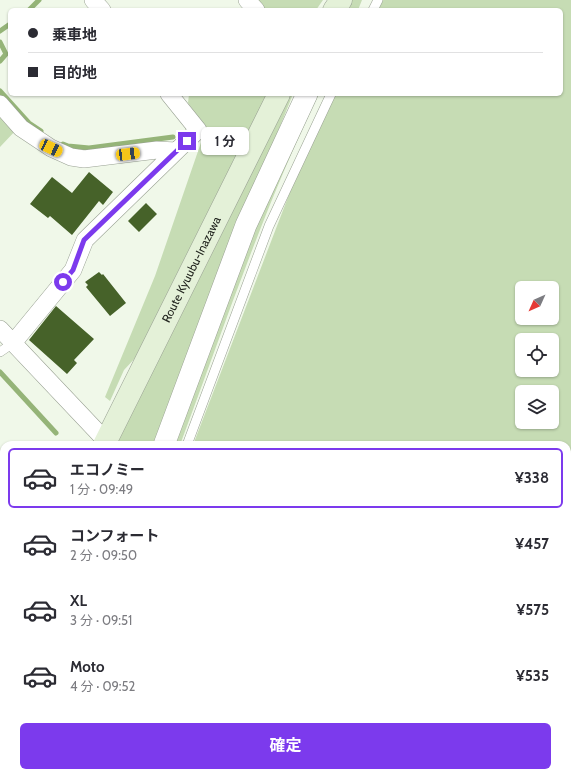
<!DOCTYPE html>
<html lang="ja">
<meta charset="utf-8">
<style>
:root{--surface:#fff;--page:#f7f7f7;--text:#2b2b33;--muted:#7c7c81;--line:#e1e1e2;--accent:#7c3aed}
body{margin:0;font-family:Cabin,"Noto Sans JP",sans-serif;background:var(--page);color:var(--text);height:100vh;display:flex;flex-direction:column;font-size:15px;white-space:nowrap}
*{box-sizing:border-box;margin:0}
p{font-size:13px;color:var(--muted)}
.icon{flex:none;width:22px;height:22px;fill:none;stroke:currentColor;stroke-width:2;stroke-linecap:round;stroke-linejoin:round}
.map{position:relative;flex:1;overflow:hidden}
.panel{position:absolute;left:0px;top:441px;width:571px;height:336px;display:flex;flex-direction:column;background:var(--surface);border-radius:12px 12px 0 0;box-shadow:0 1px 3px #0004}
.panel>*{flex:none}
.top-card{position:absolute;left:8px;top:8px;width:555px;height:88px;border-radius:6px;box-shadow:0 1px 3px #0004;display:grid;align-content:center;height:88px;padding:0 20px;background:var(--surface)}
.needle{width:26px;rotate:225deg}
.tools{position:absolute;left:515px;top:281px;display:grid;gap:8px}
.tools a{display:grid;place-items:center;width:44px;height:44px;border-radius:6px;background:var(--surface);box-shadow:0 1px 3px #0004;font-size:20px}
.end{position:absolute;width:18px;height:18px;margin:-9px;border:5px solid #7c3aed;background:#fff;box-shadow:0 0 0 2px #fff}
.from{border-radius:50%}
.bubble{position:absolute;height:28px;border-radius:6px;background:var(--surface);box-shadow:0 1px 3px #0004;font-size:13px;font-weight:700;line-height:28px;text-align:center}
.car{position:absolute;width:12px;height:24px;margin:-12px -6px;border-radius:5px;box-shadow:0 0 3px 1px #0007;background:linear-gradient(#f5c518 24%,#345 0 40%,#f5c518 0 76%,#345 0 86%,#f5c518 0)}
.top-card b{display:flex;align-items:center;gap:14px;height:38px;font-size:15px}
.top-card b+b{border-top:1px solid var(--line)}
.top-card i{width:10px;height:10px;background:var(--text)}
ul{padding:7px 0 0;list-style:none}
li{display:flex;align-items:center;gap:12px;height:60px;margin:0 8px 6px;padding:0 12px;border:2px solid transparent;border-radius:6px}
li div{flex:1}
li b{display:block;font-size:15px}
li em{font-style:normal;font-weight:700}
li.on{border-color:var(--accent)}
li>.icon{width:36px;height:36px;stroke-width:1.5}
.button{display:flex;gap:8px;margin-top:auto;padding:8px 20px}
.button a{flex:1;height:46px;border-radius:6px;background:var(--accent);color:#fff;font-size:16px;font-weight:700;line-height:46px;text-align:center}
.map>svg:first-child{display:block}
</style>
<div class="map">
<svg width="571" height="777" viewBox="0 0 571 777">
<rect width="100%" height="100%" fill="#f0f8e9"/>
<!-- green -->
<path fill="#c6dcb4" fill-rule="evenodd" d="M252 0H323L316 10H262Z
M352 0H362L358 10H349Z
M380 0H571V482L567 485V445H193L295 179 333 94H561V10H374ZM522 288H552V318H522ZM522 340H552V370H522ZM522 392H552V422H522Z
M189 94H272L138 355 124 370 110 401 105 397 155 276 206 128 188 103Z
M285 94H293L219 278 155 445H108Z
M311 94H319C264 207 224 327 180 445H173L255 226Z
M0 111 17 129 0 147Z
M4 598V737L0 757V607Z
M50 773H357V777H48Z"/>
<!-- water -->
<path fill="#95b478" d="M571 482V777H357V773H567V485Z"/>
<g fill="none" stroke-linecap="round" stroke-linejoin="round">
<!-- stream -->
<path stroke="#95b478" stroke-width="5" d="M29 10 39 0
M0 31 10 24
M0 42 6 54 0 61
M0 91 29 123 41 131
M63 144 68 146 89 148 173 137
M0 372 56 433
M0 494 4 491
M0 584 4 573"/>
</g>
<!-- building -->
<path fill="#466229" d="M89 172 113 192 103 205 99 201 72 235 50 216 48 218 30 204 52 177 72 193Z
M146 203 157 214 139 232 128 221Z
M99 272 102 275 103 274 126 303 110 316 86 287 88 285 85 282Z
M56 306 94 339 74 360 77 363 67 374 29 340Z"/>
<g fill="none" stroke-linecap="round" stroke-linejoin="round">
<defs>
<path id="service" d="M373 10 378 0
M0 352 13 343
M187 445 269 226 331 94
M40 777 42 773"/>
<path id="minor" d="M93 0 102 10
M247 0 256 10
M0 104 21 128 51 148 71 157 84 159 157 150 176 151
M0 329 106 441
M13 343 73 270 85 240 198 130 169 94"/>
<path id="tertiary" d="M164 445 246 225 307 94
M13 777 15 773"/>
<g id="secondary">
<path d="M334 10 341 0"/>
<path id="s1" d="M104 445 279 94"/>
<path d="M0 519 4 517"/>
</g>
</defs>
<!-- service casing -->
<use href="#service" stroke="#99a193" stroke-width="10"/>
<!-- minor casing -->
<use href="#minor" stroke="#99a193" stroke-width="18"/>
<!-- tertiary casing -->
<use href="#tertiary" stroke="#99a193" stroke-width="22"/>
<!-- secondary casing -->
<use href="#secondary" stroke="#99a193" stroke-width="23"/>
<!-- service -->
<use href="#service" stroke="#fff" stroke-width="9"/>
<!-- minor -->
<use href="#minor" stroke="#fff" stroke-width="17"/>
<!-- tertiary -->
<use href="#tertiary" stroke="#fff" stroke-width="21"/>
<!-- secondary -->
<use href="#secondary" stroke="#e4f1d8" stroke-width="22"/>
</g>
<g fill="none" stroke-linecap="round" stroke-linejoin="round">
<!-- route -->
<path stroke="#7c3aed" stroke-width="5" d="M63 282 73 270 84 240 187 141"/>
</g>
<g text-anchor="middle" stroke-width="4" stroke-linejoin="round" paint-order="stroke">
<!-- street labels -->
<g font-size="12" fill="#21241e" stroke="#fff">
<text dy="4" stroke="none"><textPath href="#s1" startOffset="196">Route Kyuubu-Inazawa</textPath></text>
</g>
</g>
</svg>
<div class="tools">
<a><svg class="needle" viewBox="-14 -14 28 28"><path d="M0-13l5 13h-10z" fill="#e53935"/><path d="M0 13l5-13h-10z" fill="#7c7c81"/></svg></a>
<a><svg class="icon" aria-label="locate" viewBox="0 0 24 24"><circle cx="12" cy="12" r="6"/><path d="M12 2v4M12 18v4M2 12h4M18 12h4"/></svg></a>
<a><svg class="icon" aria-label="layers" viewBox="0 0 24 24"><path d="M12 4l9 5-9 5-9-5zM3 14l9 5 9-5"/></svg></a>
</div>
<i class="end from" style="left:63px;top:282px"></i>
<i class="end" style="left:187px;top:141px"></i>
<div class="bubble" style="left:201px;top:127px;width:48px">1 分</div>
<i class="car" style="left:51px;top:148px;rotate:115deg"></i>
<i class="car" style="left:128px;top:154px;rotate:83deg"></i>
<div class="top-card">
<b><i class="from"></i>乗車地</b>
<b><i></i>目的地</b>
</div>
<section class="panel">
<ul>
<li class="on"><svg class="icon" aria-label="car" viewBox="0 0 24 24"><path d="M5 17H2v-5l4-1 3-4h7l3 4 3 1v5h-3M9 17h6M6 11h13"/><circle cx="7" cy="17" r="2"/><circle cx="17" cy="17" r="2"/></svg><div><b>エコノミー</b><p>1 分 · 09:49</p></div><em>¥338</em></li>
<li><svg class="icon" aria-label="car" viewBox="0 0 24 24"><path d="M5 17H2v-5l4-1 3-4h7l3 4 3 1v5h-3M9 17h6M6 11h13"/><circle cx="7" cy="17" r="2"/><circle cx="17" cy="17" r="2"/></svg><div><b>コンフォート</b><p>2 分 · 09:50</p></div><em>¥457</em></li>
<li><svg class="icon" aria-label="car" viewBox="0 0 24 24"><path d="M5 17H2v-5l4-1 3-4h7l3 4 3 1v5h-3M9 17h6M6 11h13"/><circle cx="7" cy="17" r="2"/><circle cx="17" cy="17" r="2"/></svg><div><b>XL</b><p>3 分 · 09:51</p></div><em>¥575</em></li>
<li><svg class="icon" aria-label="car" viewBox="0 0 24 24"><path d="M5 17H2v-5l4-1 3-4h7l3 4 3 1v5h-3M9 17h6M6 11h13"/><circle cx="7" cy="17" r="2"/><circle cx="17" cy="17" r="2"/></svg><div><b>Moto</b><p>4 分 · 09:52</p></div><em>¥535</em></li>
</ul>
<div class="button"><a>確定</a></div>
</section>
</div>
